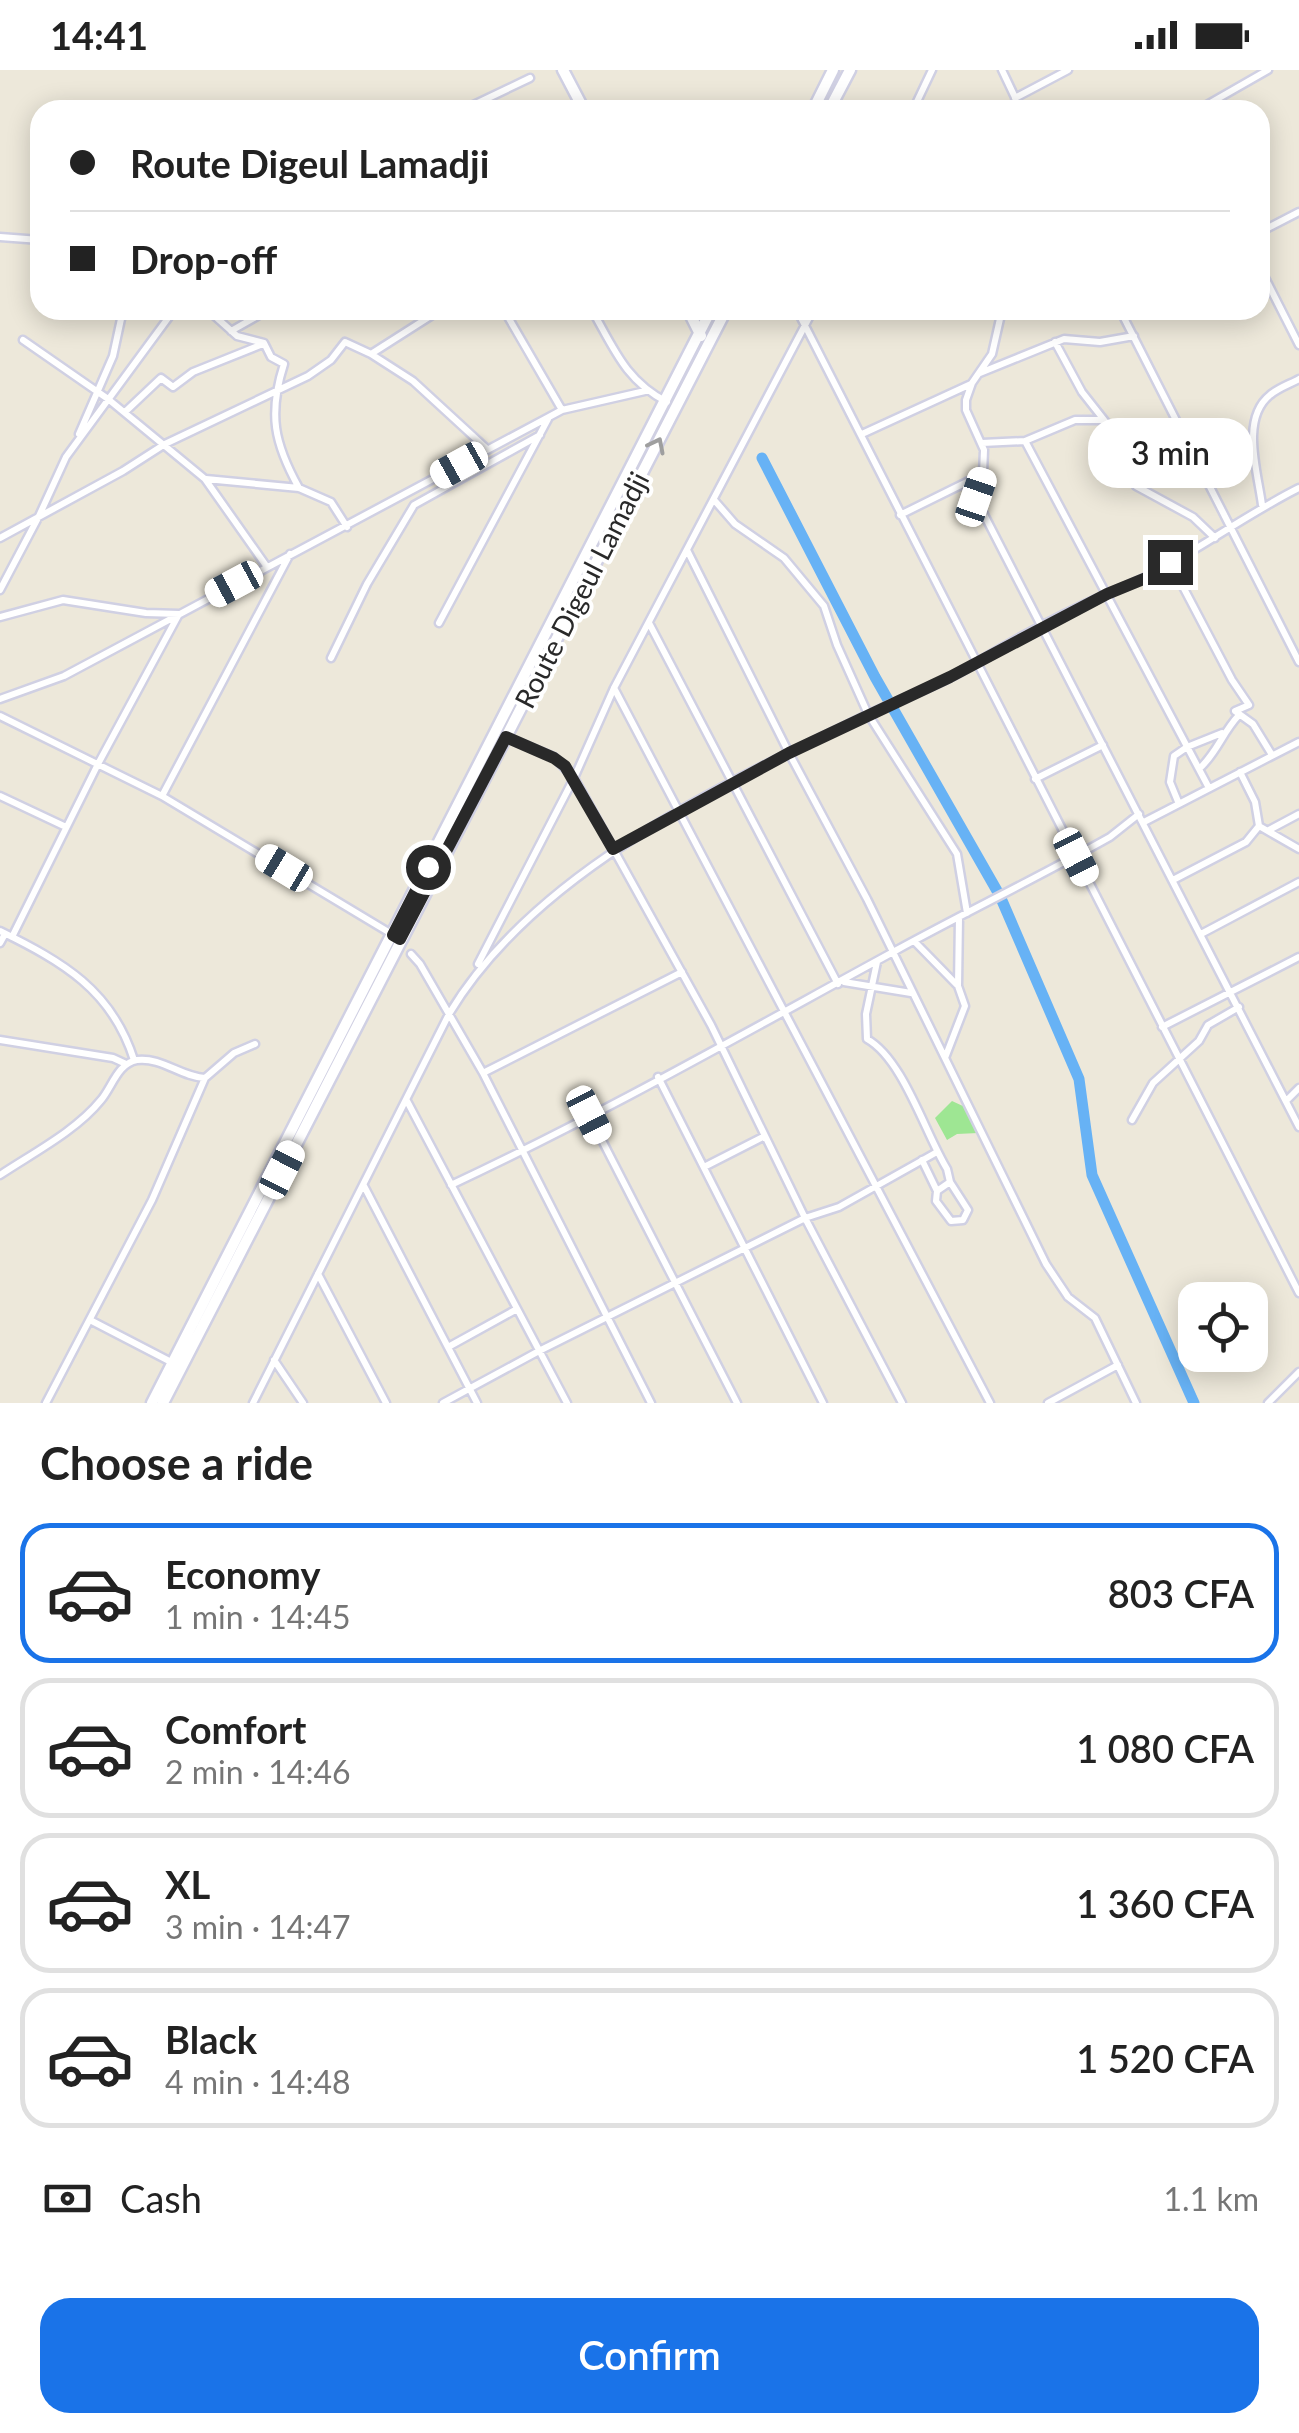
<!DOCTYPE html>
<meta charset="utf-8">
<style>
:root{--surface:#fff;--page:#f2f2f2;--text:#222;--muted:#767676;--line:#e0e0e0;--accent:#1a73e8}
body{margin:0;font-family:Lato,sans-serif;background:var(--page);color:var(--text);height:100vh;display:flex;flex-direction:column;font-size:38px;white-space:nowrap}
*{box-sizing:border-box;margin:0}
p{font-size:32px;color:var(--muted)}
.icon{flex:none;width:55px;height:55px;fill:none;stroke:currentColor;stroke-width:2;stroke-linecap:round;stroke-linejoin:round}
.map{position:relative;height:1333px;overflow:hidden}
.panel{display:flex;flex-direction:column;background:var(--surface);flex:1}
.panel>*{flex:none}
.top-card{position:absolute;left:30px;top:30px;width:1240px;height:220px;border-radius:30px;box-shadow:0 5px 25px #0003;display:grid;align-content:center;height:220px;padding:0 40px;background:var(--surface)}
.fabs{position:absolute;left:1178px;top:1212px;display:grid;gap:20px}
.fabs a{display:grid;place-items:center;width:90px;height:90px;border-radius:20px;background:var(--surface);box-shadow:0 5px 25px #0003;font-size:50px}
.end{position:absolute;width:45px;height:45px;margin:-22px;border:12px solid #292929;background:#fff;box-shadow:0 0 0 5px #fff}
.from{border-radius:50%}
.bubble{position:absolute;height:70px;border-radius:30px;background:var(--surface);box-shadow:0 5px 25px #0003;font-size:32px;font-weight:600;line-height:70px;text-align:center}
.car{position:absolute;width:30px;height:60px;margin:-30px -15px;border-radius:12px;box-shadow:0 0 8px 2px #0007;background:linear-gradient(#fff 24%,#345 0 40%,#fff 0 76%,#345 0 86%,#fff 0)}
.top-card b{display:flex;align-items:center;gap:35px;height:95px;font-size:38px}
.top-card b+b{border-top:2px solid var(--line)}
.top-card i{width:25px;height:25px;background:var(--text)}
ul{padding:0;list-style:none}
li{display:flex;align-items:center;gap:30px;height:140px;margin:0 20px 15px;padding:0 20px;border:5px solid var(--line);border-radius:30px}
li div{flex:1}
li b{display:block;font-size:38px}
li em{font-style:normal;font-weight:600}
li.on{border-color:var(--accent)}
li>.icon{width:90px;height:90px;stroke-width:1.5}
h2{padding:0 40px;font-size:45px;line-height:120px}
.pay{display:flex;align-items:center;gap:25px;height:110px;padding:0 40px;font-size:38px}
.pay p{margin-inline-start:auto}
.button{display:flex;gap:20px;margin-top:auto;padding:20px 40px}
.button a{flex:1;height:115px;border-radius:30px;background:var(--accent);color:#fff;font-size:40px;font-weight:600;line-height:115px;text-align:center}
.status{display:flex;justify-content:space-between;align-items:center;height:70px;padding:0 50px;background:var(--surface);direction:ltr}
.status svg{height:28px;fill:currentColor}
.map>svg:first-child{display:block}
</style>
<div class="status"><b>14:41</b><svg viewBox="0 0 49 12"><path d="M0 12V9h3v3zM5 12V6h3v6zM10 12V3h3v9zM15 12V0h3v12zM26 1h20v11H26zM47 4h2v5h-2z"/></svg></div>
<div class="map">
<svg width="1299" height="1333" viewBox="0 0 1299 1333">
<rect width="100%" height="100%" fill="#ede8da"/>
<!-- green -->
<path fill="#9ee693" d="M952 1031 965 1037 978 1063 957 1064 947 1070 935 1048Z"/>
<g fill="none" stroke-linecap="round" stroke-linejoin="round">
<!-- river -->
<path stroke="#67b2f5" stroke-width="11" d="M762 388 875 607 1000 826 1079 1009 1092 1105 1194 1333"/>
<defs>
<path id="street" d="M1002 0 1021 40
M1015 28 1068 0
M463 40 530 8
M913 40 932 0
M1198 40 1268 0
M1260 162 1299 142
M0 167 40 170
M1260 198 1299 275
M208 240 237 266 264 273 271 287 284 294C268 344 274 373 299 418
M504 240 562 340
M592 240C614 279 626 311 667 332
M797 240 1299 1223
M1002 240 992 284 972 313 966 330V340L984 380 983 404 975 427 1299 1057
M1120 240 1299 592
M231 261 268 240
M23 270 108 329 205 409 267 497
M1055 272 1082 322 1108 355 1136 416 1193 447 1215 468
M371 284 413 311 487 379
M980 303 1064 269 1100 272 1134 266
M125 342 161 308 173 317 193 302 263 274
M79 364 113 286 121 249
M862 364 971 314
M1025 371 1075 350H1103
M982 373 1025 371 1209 718
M206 409 299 418 331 432 347 457
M715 431 735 454 784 488 824 536 837 575 868 644 957 784 967 843
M1262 435C1258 403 1240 349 1270 325 1278 318 1290 314 1299 309
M900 445 983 404
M0 468 123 401 165 374 308 306 331 290 345 272 371 284 440 240
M687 480 789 683 867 829 1046 1194 1068 1227 1095 1248 1136 1333
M1170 492 1232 610 1249 635 1235 641 1253 654 1272 685
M0 520 39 446 66 387 174 240
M0 547 63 530 146 543 179 544 98 694 12 867
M439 553 548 349
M649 553 838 914
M331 588 367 514 414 435 540 365
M614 618 990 1333
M0 629 64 606 562 340 645 321
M0 646 162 726 400 869
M506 667 554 687 574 708 711 955 805 1148 902 1333
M1199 699C1217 683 1222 663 1239 645
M1035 709 1103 675
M0 726 66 757
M162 726 290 484
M1179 734 1170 712 1174 686 1187 677 1222 663
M1144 752 1299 672
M1259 756 1299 779
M1269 760 1299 744
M1173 810 1246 772 1259 756 1255 732 1240 702
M0 861C63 892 112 920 134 990
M1201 864 1299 812
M914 871 957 915
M0 873 5 864
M411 884 420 894 483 1003 651 1333
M877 892 866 944 867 969C903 989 925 1063 947 1099L950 1112 937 1121 922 1090
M478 894 574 708 614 618 813 240
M844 912 911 923
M1162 957 1299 887
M0 970 113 988 126 994
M945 988 965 936 958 916 959 847
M483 1003 682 902
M658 1007 823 1333
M407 1031 567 1333
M1286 1031 1299 1018
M589 1045 737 1333
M1132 1050 1153 1013 1199 971 1208 955 1239 937
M704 1097 765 1066
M0 1105C33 1083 76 1061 101 1030 112 1017 118 993 137 990 162 987 181 1007 205 1008
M451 1115C603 1044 748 961 895 881 966 842 1039 807 1110 767L1139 744
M364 1116 477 1333
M937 1121 936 1131 951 1151 963 1150 968 1140 950 1112
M318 1204 386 1333
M90 1250 173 1293
M450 1276 517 1239
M274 1290 303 1333
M46 1333 152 1130 205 1008 234 983 255 974
M253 1333 449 944C534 802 718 717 863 647 896 630 934 618 966 599 1010 572 1059 545 1107 524 1118 519 1130 515 1142 509 1196 482 1245 445 1299 418
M443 1333 539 1281 805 1148 839 1137 937 1082
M1048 1333 1118 1295
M1268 1333 1299 1302"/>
<path id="secondary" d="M563 0 584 40
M813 40 833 0
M829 40 850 0
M688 240 701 266
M152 1333 711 240
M163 1333 726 240"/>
</defs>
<!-- street casing -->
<use href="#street" stroke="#d0d0e3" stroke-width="11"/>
<!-- secondary casing -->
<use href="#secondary" stroke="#d0d0e3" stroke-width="15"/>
<!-- street -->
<use href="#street" stroke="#fff" stroke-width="6"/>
<!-- secondary -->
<use href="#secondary" stroke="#fff" stroke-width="10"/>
</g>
<!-- one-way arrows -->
<defs><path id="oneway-chevron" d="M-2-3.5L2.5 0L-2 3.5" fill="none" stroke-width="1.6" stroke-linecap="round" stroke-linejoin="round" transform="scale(2.5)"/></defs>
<use stroke="#9f9f9f" href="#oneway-chevron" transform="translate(657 375) rotate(-63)"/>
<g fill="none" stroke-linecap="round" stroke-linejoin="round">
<!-- route -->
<path stroke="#292929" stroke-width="12" d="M428 797 393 865 400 869 506 667 554 688 565 696 613 779 789 683 950 607 1107 524 1146 508 1170 492"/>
</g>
<g text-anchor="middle" stroke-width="8" stroke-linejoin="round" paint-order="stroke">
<!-- street labels -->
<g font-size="28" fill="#292929" stroke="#fff">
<text transform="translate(582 520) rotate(-63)" y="10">Route Digeul Lamadji</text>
</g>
</g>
</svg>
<div class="fabs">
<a><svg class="icon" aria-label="locate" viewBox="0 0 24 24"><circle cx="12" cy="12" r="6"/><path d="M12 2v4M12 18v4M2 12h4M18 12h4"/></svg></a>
</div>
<i class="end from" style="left:428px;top:797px"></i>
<i class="end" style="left:1170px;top:492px"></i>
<div class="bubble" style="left:1088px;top:348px;width:165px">3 min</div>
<i class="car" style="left:459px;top:395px;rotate:241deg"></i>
<i class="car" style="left:976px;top:427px;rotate:19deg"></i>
<i class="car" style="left:234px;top:514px;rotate:242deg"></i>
<i class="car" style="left:1076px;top:787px;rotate:153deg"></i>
<i class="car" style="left:284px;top:798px;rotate:301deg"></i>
<i class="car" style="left:589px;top:1045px;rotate:153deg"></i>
<i class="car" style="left:282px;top:1100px;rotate:27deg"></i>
<div class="top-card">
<b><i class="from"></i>Route Digeul Lamadji</b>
<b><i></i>Drop-off</b>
</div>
</div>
<section class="panel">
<h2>Choose a ride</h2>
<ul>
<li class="on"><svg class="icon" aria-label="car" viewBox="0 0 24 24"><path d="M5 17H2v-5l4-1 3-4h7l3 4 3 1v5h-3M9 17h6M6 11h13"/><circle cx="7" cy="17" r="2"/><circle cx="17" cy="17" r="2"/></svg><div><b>Economy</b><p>1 min · 14:45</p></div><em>803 CFA</em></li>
<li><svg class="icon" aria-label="car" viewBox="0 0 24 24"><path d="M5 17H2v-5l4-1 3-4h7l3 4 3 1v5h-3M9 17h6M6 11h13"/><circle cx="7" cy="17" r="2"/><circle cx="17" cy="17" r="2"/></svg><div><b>Comfort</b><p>2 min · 14:46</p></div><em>1 080 CFA</em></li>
<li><svg class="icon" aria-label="car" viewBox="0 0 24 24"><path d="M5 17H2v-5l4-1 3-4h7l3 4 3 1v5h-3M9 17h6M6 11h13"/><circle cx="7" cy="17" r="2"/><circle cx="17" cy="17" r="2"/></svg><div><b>XL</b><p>3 min · 14:47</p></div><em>1 360 CFA</em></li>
<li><svg class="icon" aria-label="car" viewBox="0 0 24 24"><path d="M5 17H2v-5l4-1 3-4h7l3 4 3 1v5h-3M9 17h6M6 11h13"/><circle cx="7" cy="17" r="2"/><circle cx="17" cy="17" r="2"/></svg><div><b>Black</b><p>4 min · 14:48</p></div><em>1 520 CFA</em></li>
</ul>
<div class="pay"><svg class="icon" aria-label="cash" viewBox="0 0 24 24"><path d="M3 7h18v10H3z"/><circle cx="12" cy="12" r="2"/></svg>Cash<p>1.1 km</p></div>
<div class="button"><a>Confirm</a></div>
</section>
